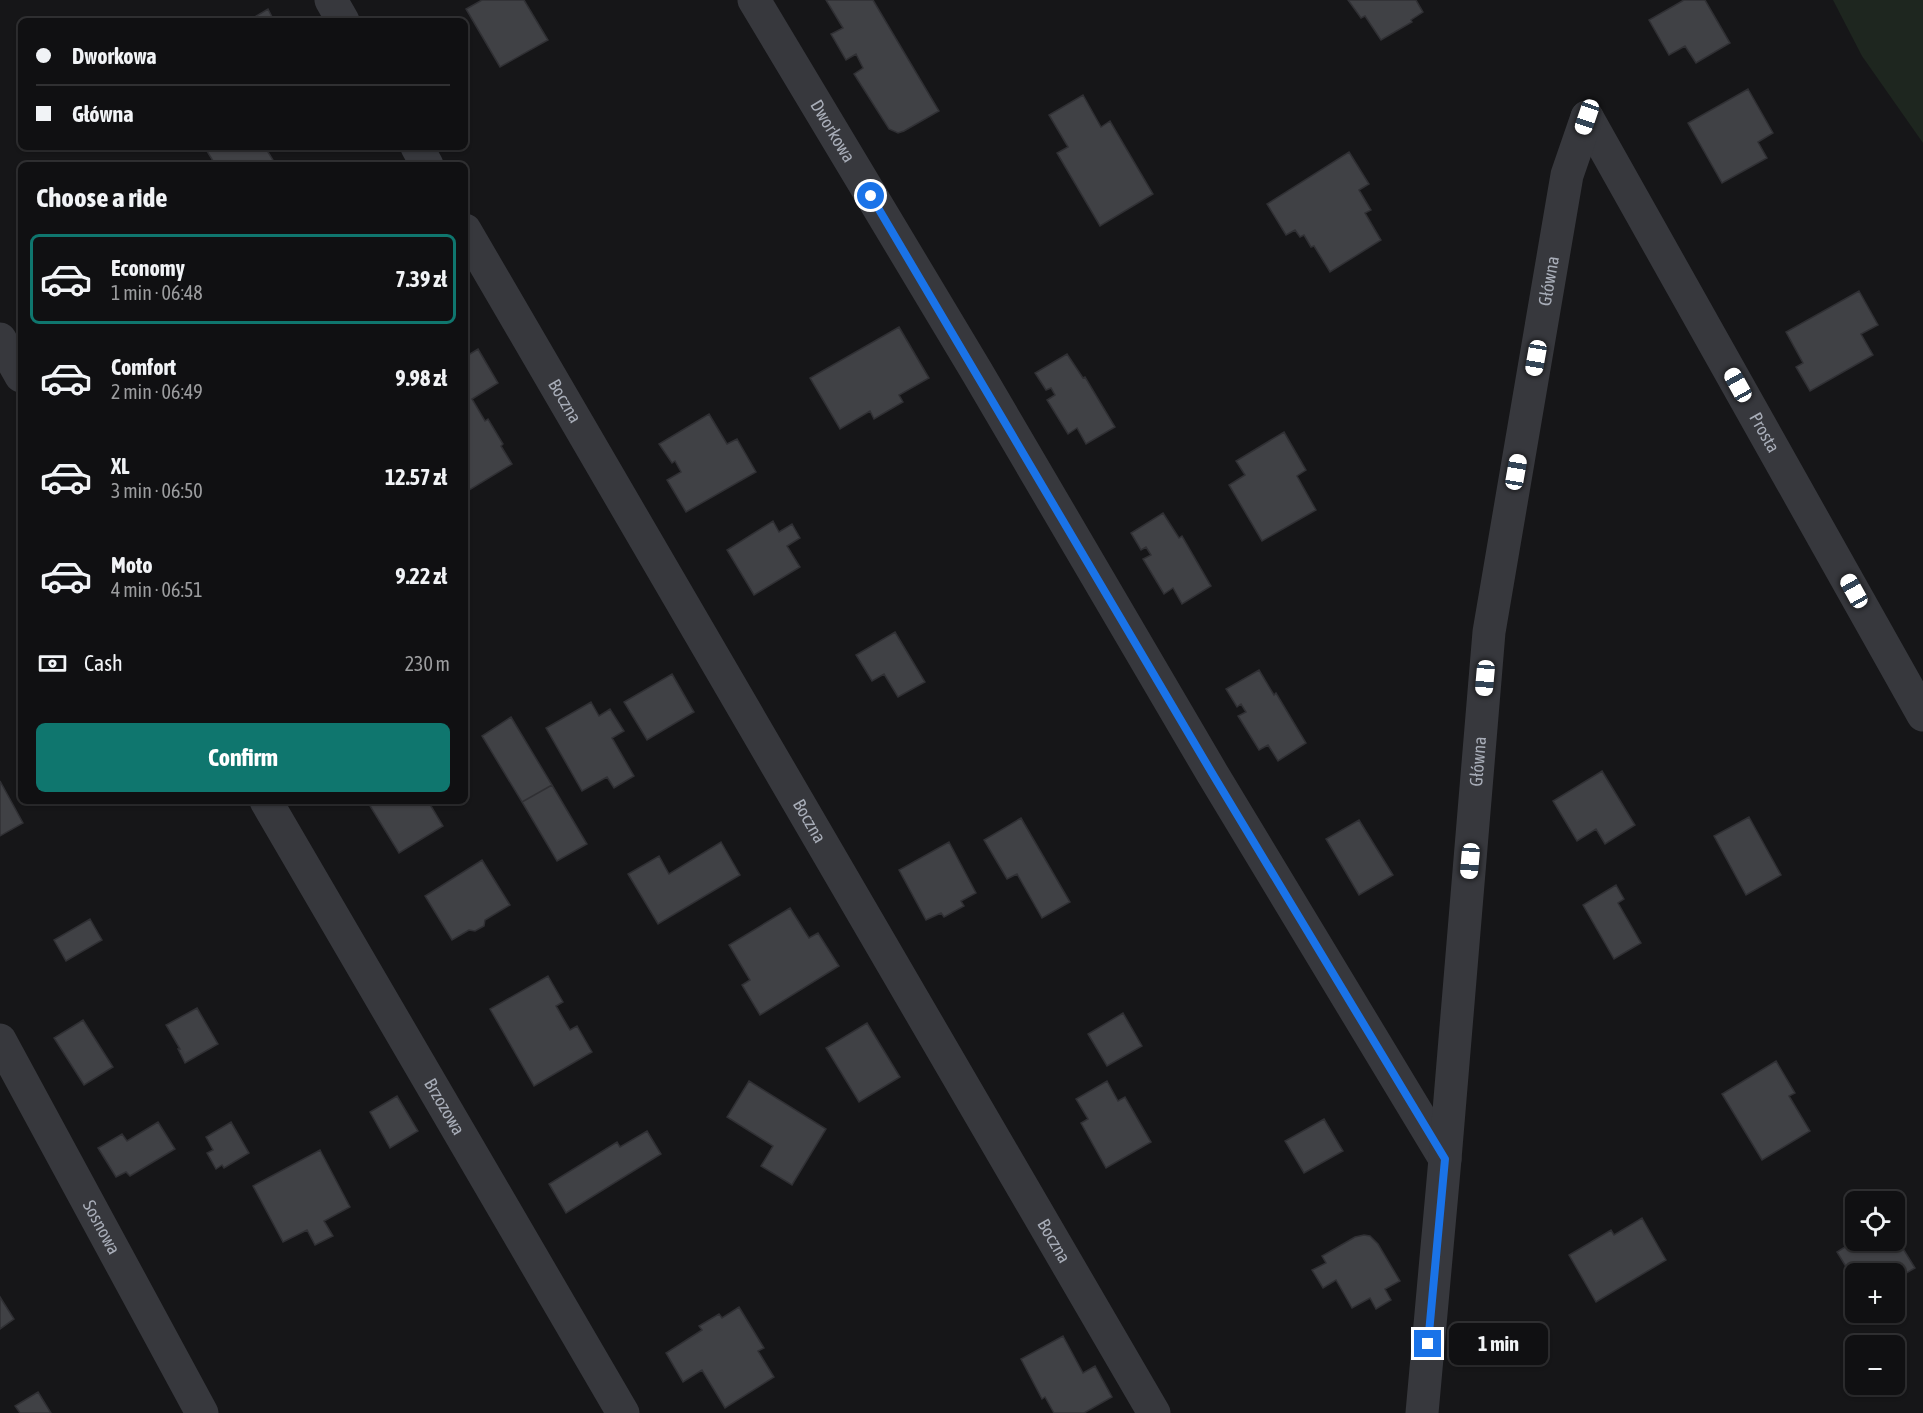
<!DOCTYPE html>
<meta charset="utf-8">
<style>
:root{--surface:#101012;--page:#1e1e20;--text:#f1f3f6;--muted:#9c9d9f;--line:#303032;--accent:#0f766e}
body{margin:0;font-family:"Asap Condensed",sans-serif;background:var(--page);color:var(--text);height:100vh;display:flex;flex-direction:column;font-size:22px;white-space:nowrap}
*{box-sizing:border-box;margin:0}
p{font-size:20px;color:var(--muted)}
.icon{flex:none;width:33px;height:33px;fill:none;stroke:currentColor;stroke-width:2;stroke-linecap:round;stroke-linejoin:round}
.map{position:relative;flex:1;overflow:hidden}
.sheet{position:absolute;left:18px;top:162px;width:450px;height:642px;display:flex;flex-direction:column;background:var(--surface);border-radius:9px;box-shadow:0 2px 4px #0004,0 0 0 2px var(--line)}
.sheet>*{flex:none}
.top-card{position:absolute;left:18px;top:18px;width:450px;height:132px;border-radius:9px;box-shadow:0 2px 4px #0004,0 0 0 2px var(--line);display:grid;align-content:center;height:132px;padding:0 18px;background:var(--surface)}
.controls{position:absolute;left:1845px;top:1191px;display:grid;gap:12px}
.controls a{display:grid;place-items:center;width:60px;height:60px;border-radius:9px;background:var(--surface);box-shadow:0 2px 4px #0004,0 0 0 2px var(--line);font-size:30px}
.end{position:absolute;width:27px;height:27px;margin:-14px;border:8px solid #1a73e8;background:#fff;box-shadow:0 0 0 3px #fff}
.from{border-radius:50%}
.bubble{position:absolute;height:42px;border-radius:9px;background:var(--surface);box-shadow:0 2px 4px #0004,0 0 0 2px var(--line);font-size:20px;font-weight:700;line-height:42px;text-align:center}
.car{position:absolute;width:18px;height:36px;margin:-18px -9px;border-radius:8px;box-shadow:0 0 4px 2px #0007;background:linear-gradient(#fff 24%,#345 0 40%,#fff 0 76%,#345 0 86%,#fff 0)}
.top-card b{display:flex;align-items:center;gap:21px;height:57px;font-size:22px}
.top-card b+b{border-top:2px solid var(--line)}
.top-card i{width:15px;height:15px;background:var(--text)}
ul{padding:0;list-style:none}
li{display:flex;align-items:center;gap:18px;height:90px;margin:0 12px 9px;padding:0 6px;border:3px solid transparent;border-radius:9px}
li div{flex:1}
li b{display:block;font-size:22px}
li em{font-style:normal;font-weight:700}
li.current{border-color:var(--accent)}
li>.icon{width:54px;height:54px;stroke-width:1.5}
h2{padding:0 18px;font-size:27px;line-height:72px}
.pay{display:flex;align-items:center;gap:15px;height:66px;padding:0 18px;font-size:22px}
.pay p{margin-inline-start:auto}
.button{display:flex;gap:12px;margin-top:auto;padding:12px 18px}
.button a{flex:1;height:69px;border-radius:9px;background:var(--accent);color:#fff;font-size:24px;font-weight:700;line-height:69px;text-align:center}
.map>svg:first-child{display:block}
</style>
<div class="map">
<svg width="1923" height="1413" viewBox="0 0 1923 1413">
<rect width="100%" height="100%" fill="#161618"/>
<!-- green -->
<path fill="#1e261f" d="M1833 0H1923V143L1862 56Z"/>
<!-- building -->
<path fill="#404145" stroke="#303034" stroke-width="1.5" d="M482 0H524L548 40 500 67 466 9Z
M826 0H873L939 111 904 131 898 133 889 129 854 74 863 68 856 54 846 60 831 34 843 28Z
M1348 0H1416L1423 12 1411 20 1412 22 1381 40 1365 16 1361 18Z
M1684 0H1705L1730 43 1696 63 1685 46 1669 55 1649 20Z
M268 9 274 21 281 17 284 21H248Z
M1748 89 1773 133 1758 142 1767 158 1722 183 1688 123Z
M1083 95 1101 127 1110 121 1153 194 1100 226 1057 153 1068 147 1049 115Z
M208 147H265L276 165H212L215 164 205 148Z
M1349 152 1369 184 1359 190 1371 210 1365 213 1381 240 1330 272 1314 246 1311 247 1304 235 1300 237 1295 230 1286 235 1267 204Z
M1859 291 1878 325 1861 334 1873 355 1810 391 1796 367 1803 363 1786 332Z
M899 327 929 378 899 395 903 402 874 419 870 411 840 429 810 378Z
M478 349 498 383 472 399 485 421 488 419 503 444 501 446 512 464 466 492 465 357Z
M1067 354 1083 378 1085 377 1115 427 1086 444 1077 428 1068 434 1047 400 1055 395 1051 388 1046 390 1035 373Z
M709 414 727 444 737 439 756 472 686 512 667 480 681 472 675 461 672 463 659 444Z
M1284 432 1306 470 1297 476 1316 510 1262 541 1229 485 1245 475 1236 461Z
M1163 513 1179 538 1182 536 1211 586 1182 604 1173 588 1164 594 1143 559 1151 555 1146 547 1141 550 1131 533Z
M773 521 779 532 792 524 800 538 787 546 800 567 754 595 727 550Z
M895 632 925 682 898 697 884 674 872 681 856 655Z
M1259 670 1274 695 1276 693 1306 743 1278 761 1268 745 1259 750 1238 716 1246 712 1241 704 1237 707 1226 689Z
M672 674 694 712 647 740 624 702Z
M591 702 599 716 610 709 624 731 612 738 634 776 614 788 607 777 582 791 546 728Z
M511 717 552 785 522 802 482 736Z
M1602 771 1635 825 1605 844 1596 829 1577 841 1553 801Z
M0 781 23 823 0 836Z
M552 785 587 844 557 861 522 802Z
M367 801H428L443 826 399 853Z
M1749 817 1781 875 1746 895 1714 836Z
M1021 818 1070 902 1042 918 1017 874 1007 879 984 840Z
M1359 820 1393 875 1359 895 1326 839Z
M721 842 740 875 658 924 628 874 659 856 669 874Z
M949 842 976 893 961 901 964 906 944 917 941 913 926 920 899 870Z
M482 860 510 905 485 920 484 926 475 931 469 930 452 940 425 896Z
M1616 885 1624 899 1618 903 1641 943 1614 959 1583 905Z
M790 908 809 938 818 933 839 966 760 1015 742 985 750 980 729 945Z
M90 919 102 940 66 961 54 940Z
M548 976 563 1002 556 1006 570 1030 577 1026 592 1052 534 1086 490 1009Z
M197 1008 218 1044 185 1063 178 1049H180L166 1025Z
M1123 1013 1142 1046 1107 1066 1088 1034Z
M83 1020 113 1067 84 1085 54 1038Z
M867 1023 900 1077 859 1102 826 1048Z
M1776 1061 1795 1093 1789 1096 1810 1131 1762 1160 1722 1094Z
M749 1081 826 1129 792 1185 761 1166 773 1146 727 1117Z
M1107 1081 1118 1101 1125 1097 1151 1142 1106 1168 1081 1123 1088 1119 1076 1099Z
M397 1096 418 1131 390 1148 370 1112Z
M1324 1119 1343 1151 1304 1173 1285 1141Z
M158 1122 175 1149 130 1176 126 1172 116 1177 98 1148 122 1134 127 1141Z
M231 1122 249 1153 224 1168 222 1165 216 1169 207 1153 213 1150 206 1137Z
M647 1131 661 1154 566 1213 549 1184 617 1142 620 1147Z
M320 1150 350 1207 324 1221 333 1236 315 1245 307 1230 283 1242 253 1186Z
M1856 1213V1240L1844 1220Z
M1642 1218 1666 1260 1596 1302 1569 1255 1611 1230 1614 1235Z
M1894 1234 1915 1268 1894 1280V1274H1856V1283L1837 1252 1856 1240H1894Z
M1364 1235 1370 1236 1378 1244 1400 1281 1385 1289 1391 1300 1376 1309 1370 1298 1352 1308 1336 1280 1323 1288 1312 1270 1326 1263 1322 1256 1355 1237Z
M0 1297 14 1319 0 1329Z
M739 1307 764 1348 758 1351 774 1377 725 1408 702 1370 683 1382 666 1353 702 1330 699 1326 719 1314 722 1318Z
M1063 1336 1083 1373 1095 1366 1112 1397 1084 1413H1054L1045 1397 1042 1399 1021 1359Z
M38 1392 51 1413H20L15 1406Z"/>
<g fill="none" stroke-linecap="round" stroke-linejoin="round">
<!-- minor -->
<g stroke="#37383d" stroke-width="33">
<path d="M331 0 343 21"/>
<path id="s1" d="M754 0 977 372 1212 773 1445 1159"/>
<path id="s2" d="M1587 117 1923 715"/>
<path d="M417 147 427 165"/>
<path id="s3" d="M465 230 1154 1413"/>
<path d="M0 339 21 376"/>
<path id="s4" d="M266 801 623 1413"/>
<path id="s5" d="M0 1040 202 1413"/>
<path id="s6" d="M1422 1413 1445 1159 1489 632 1567 175 1587 117"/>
</g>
</g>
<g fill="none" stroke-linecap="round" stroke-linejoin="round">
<!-- route -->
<path stroke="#1a73e8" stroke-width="8" d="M871 196 1212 773 1445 1159 1428 1344"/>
</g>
<g text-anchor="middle" stroke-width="4.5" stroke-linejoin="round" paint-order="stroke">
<!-- street labels -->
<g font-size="18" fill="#a8adb8" stroke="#111113">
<text dy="6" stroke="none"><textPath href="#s1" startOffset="153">Dworkowa</textPath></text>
<text dy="6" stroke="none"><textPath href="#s6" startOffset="1140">Główna</textPath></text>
<text dy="6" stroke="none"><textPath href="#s3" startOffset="198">Boczna</textPath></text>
<text dy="6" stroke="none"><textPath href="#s2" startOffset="362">Prosta</textPath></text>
<text dy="6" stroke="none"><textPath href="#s6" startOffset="654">Główna</textPath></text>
<text dy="6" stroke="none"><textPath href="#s3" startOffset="684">Boczna</textPath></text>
<text dy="6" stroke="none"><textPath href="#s4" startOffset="354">Brzozowa</textPath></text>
<text dy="6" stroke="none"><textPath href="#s5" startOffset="213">Sosnowa</textPath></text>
<text dy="6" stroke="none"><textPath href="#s3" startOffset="1170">Boczna</textPath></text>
</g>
</g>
</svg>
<div class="controls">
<a><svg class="icon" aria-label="locate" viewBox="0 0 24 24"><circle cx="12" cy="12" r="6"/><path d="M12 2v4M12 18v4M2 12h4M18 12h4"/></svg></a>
<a>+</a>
<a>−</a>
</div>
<i class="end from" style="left:871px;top:196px"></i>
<i class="end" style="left:1428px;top:1344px"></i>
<div class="bubble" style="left:1449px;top:1323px;width:99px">1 min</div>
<i class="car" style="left:1587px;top:117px;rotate:199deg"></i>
<i class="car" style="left:1536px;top:358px;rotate:190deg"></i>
<i class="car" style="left:1738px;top:385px;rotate:331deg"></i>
<i class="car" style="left:1516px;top:472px;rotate:10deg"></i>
<i class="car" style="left:1854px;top:591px;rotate:331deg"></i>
<i class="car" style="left:1485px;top:678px;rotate:185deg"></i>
<i class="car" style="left:1470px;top:861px;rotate:185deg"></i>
<div class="top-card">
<b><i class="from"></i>Dworkowa</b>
<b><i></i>Główna</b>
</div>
<section class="sheet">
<h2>Choose a ride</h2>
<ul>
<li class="current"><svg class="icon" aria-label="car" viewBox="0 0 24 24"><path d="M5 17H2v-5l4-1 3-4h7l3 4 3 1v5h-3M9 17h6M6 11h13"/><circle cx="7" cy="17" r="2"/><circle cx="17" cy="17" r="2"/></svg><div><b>Economy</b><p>1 min · 06:48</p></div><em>7.39 zł</em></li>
<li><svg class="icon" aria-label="car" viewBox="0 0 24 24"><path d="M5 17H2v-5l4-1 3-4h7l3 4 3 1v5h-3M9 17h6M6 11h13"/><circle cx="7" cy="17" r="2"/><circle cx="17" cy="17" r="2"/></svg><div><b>Comfort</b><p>2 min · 06:49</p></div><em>9.98 zł</em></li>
<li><svg class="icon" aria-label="car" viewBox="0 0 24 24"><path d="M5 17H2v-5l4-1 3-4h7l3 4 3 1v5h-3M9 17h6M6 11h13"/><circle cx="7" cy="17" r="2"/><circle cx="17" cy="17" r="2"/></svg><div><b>XL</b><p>3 min · 06:50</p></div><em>12.57 zł</em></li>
<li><svg class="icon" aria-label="car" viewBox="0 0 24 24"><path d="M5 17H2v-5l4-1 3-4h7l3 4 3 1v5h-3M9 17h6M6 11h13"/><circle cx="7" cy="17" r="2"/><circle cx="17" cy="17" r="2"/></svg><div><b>Moto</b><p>4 min · 06:51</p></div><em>9.22 zł</em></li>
</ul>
<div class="pay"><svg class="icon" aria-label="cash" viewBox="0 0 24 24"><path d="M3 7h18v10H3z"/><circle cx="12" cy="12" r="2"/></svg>Cash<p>230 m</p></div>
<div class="button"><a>Confirm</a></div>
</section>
</div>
